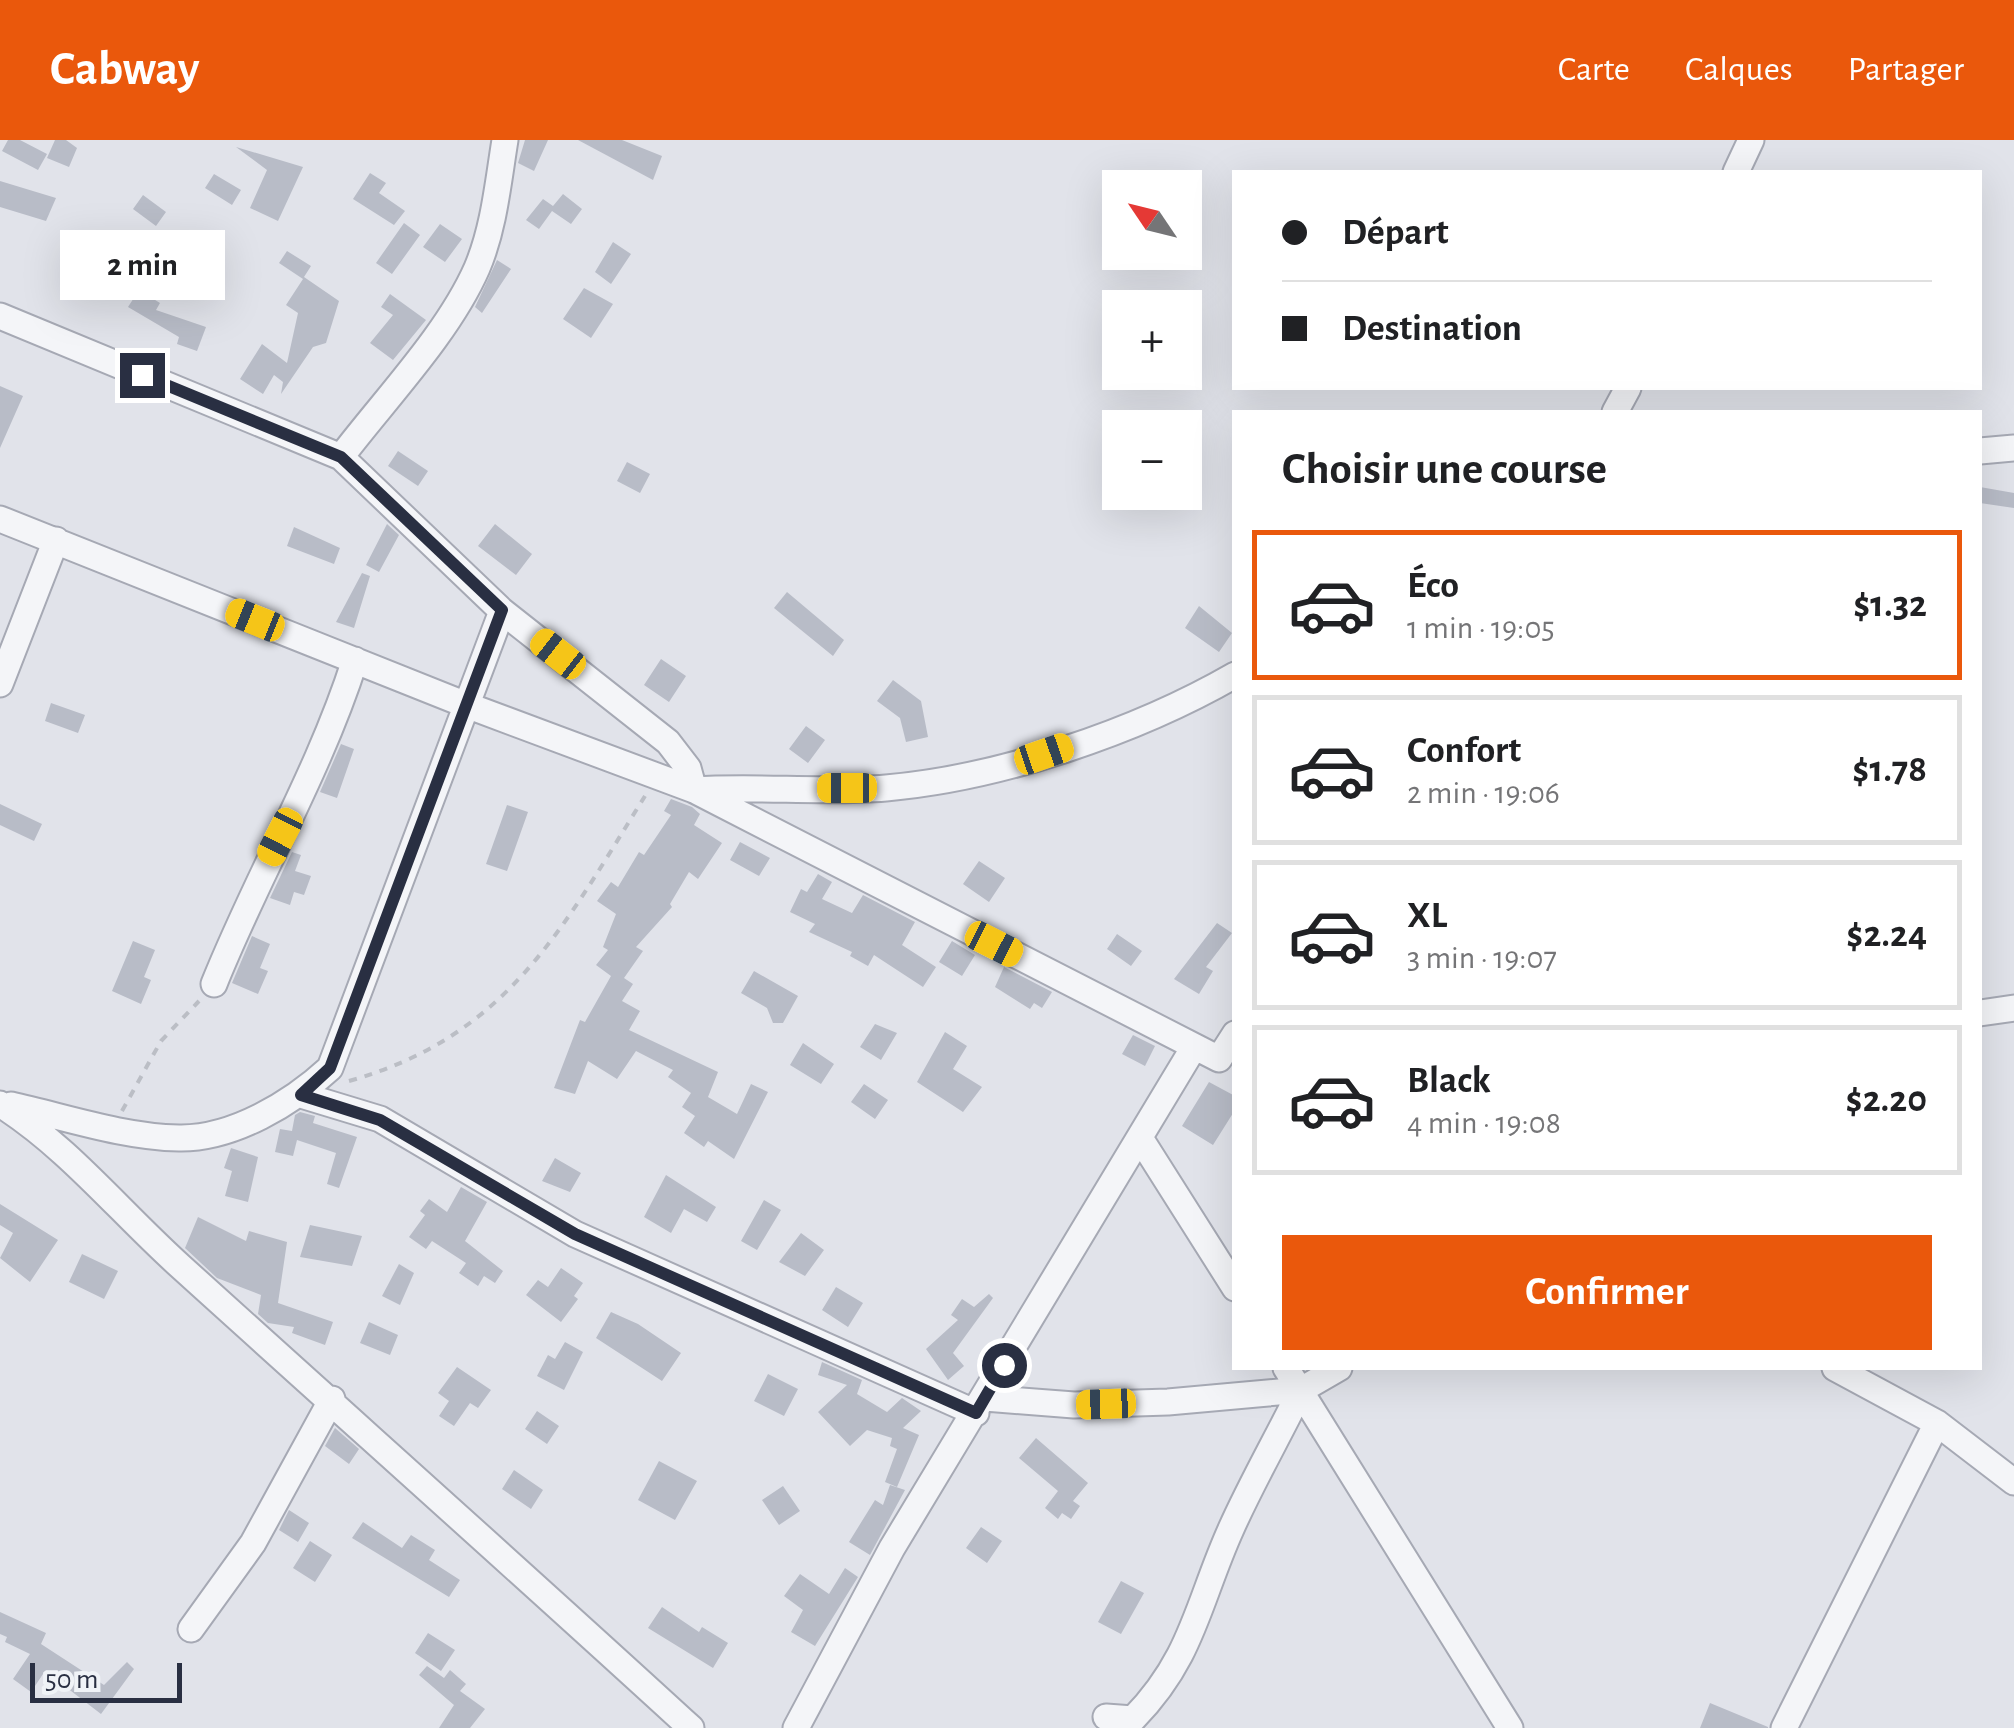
<!DOCTYPE html>
<html lang="fr">
<meta charset="utf-8">
<style>
:root{--surface:#fff;--page:#f2f2f2;--text:#202124;--muted:#757577;--line:#e0e0e0;--accent:#ea580c}
body{margin:0;font-family:"Alegreya Sans",sans-serif;background:var(--page);color:var(--text);height:100vh;display:flex;flex-direction:column;font-size:38px;white-space:nowrap}
*{box-sizing:border-box;margin:0}
p{font-size:32px;color:var(--muted)}
.icon{flex:none;width:55px;height:55px;fill:none;stroke:currentColor;stroke-width:2;stroke-linecap:round;stroke-linejoin:round}
.map{position:relative;flex:1;overflow:hidden}
.sheet{position:absolute;left:1232px;top:270px;width:750px;height:960px;display:flex;flex-direction:column;background:var(--surface);border-radius:0px;box-shadow:0 10px 40px #0002}
.sheet>*{flex:none}
.top-card{position:absolute;left:1232px;top:30px;width:750px;height:220px;border-radius:0px;box-shadow:0 10px 40px #0002;display:grid;align-content:center;height:220px;padding:0 50px;background:var(--surface)}
.needle{width:65px;rotate:305deg}
.fabs{position:absolute;left:1102px;top:30px;display:grid;gap:20px}
.fabs a{display:grid;place-items:center;width:100px;height:100px;border-radius:0px;background:var(--surface);box-shadow:0 10px 40px #0002;font-size:50px}
.scale{position:absolute;left:30px;bottom:25px;width:152px;box-sizing:border-box;padding-left:10px;border:5px solid #292f42;border-top:0;font-size:28px;line-height:35px;white-space:nowrap;color:#292f42;-webkit-text-stroke:8px #f0f3f7;paint-order:stroke}
.end{position:absolute;width:45px;height:45px;margin:-22px;border:12px solid #292f42;background:#fff;box-shadow:0 0 0 5px #fff}
.from{border-radius:50%}
.bubble{position:absolute;height:70px;border-radius:0px;background:var(--surface);box-shadow:0 10px 40px #0002;font-size:32px;font-weight:700;line-height:70px;text-align:center}
.car{position:absolute;width:30px;height:60px;margin:-30px -15px;border-radius:12px;box-shadow:0 0 8px 2px #0007;background:linear-gradient(#f5c518 24%,#345 0 40%,#f5c518 0 76%,#345 0 86%,#f5c518 0)}
.top-card b{display:flex;align-items:center;gap:35px;height:95px;font-size:38px}
.top-card b+b{border-top:2px solid var(--line)}
.top-card i{width:25px;height:25px;background:var(--text)}
ul{padding:0;list-style:none}
li{display:flex;align-items:center;gap:30px;height:150px;margin:0 20px 15px;padding:0 30px;border:5px solid var(--line);border-radius:0px}
li div{flex:1}
li b{display:block;font-size:38px}
li em{font-style:normal;font-weight:700}
li.current{border-color:var(--accent)}
li>.icon{width:90px;height:90px;stroke-width:1.5}
h2{padding:0 50px;font-size:45px;line-height:120px}
.action{display:flex;gap:20px;margin-top:auto;padding:20px 50px}
.action a{flex:1;height:115px;border-radius:0px;background:var(--accent);color:#fff;font-size:40px;font-weight:700;line-height:115px;text-align:center}
header{display:flex;align-items:center;gap:60px;box-sizing:border-box;height:140px;padding:0 50px;background:var(--accent);color:#fff}
header strong{font-size:48px}
nav{display:flex;gap:55px;margin-inline-start:auto;font-size:35px}
.map>svg:first-child{display:block}
</style>
<header>
<strong>Cabway</strong>
<nav><a>Carte</a><a>Calques</a><a>Partager</a></nav>
</header>
<div class="map">
<svg width="2014" height="1588" viewBox="0 0 2014 1588">
<rect width="100%" height="100%" fill="#e1e3ea"/>
<!-- building -->
<path fill="#b8bcc7" d="M8 0H20L47 14 38 30 2 11Z
M55 0H66L77 8 69 27 47 18Z
M525 0H548L534 31 518 23Z
M578 0H622L662 16 653 40Z
M236 7 303 27 278 81 250 68 267 30Z
M370 33 386 43 379 53 405 71 394 85 353 59Z
M214 34 241 50 232 65 205 48Z
M0 41 56 58 46 81 0 67Z
M563 54 582 69 571 84 552 71 539 89 526 80 543 59 553 66Z
M143 55 166 72 156 86 133 69Z
M404 83 420 95 392 134 376 123Z
M440 84 462 99 445 122 423 107Z
M613 102 631 114 611 144 595 132Z
M287 111 311 126 304 137 339 161 326 203 313 207 281 254 283 242 274 235 263 254 240 239 262 204 287 223 298 173 286 165 303 139 279 123Z
M497 120 511 129 482 173 475 167Z
M584 148 613 164 591 198 563 179Z
M139 150 160 163 156 170 206 187 197 211 177 204 179 197 128 167Z
M390 154 426 180 393 220 370 203 393 175 381 167Z
M0 246 23 256 0 308Z
M398 311 428 331 418 346 388 326Z
M627 322 650 334 640 353 617 341Z
M1980 347 2014 353V368L1980 363Z
M387 384 399 395 379 432 366 425Z
M495 384 532 414 516 435 478 406Z
M294 387 340 408 334 424 287 406Z
M362 433 370 436 354 488 336 482Z
M787 452 844 500 833 516 774 468Z
M1199 466 1232 493 1219 512 1185 488Z
M661 519 686 536 669 562 644 545Z
M893 540 921 561 928 597 906 602 900 578 877 561Z
M51 563 85 575 78 593 45 581Z
M806 586 825 600 808 623 789 609Z
M341 604 354 609 337 658 320 652Z
M671 659 692 667 700 674 694 685 722 703 698 739 689 732 670 764 672 767 636 807 643 811 624 838 633 844 622 861 640 871 629 890 718 932 708 957 737 974 751 944 768 952 734 1019 708 1001 704 1007 684 993 695 976 682 967 691 953 668 937 673 930 636 911 617 939 588 921 575 954 554 948 580 880 585 882 611 836 596 825 608 810 603 807 616 774 597 761 611 742 618 747 639 712 644 715 671 675 664 671Z
M0 664 42 684 34 701 0 685Z
M507 665 528 672 507 731 486 724Z
M740 702 770 718 759 736 730 720Z
M292 712 301 715 295 731 311 736 304 755 294 752 290 765 270 758Z
M979 721 1005 738 989 762 963 744Z
M818 734 832 742 822 759 852 773 863 755 915 782 902 805 936 827 923 847 874 815 868 826 850 816 852 812 809 792 815 784 790 772 801 749 807 752Z
M1217 783 1232 793 1206 827 1213 831 1199 854 1174 839Z
M1117 794 1142 811 1131 826 1107 809Z
M252 796 270 804 260 828 268 831 258 854 232 843Z
M133 801 155 810 144 837 151 840 141 864 112 851Z
M952 801 975 815 962 836 939 822Z
M1004 827 1052 852 1042 868 1034 863 1030 869 995 847Z
M754 831 798 856 783 883H773L767 868 741 853Z
M875 884 897 893 881 920 860 907Z
M945 892 967 906 953 929 982 947 963 972 917 942Z
M1133 895 1155 906 1145 926 1122 914Z
M803 903 834 924 821 944 790 925Z
M1209 942 1235 956V970L1213 1005 1182 986Z
M864 944 888 960 875 979 851 962Z
M300 972 315 976 313 983 357 997 339 1048 327 1044 336 1013 297 1000 293 1016 275 1012 280 989 292 991 295 975Z
M231 1008 258 1017 248 1062 225 1056 232 1031 224 1028Z
M555 1018 581 1033 570 1052 542 1041Z
M666 1035 716 1067 707 1082 684 1069 671 1093 644 1077Z
M461 1047 487 1062 465 1101 503 1131 495 1143 484 1136 478 1146 459 1133 466 1123 432 1101 426 1109 409 1097 425 1075 420 1071 429 1059 447 1072Z
M764 1060 781 1070 757 1110 741 1101Z
M0 1064 58 1100 30 1142 0 1118 13 1093 0 1085Z
M198 1077 246 1101 249 1091 287 1102 278 1163 333 1182 325 1205 292 1193 294 1187 268 1183 258 1174 261 1155 217 1138 185 1108Z
M310 1085 362 1096 352 1126 300 1117Z
M801 1093 824 1110 805 1136 779 1122Z
M82 1114 118 1131 104 1159 69 1142Z
M399 1124 414 1133 400 1165 382 1156Z
M561 1128 583 1143 574 1156 578 1159 561 1182 526 1155 538 1140 548 1147Z
M836 1147 863 1163 848 1187 822 1170Z
M989 1154 993 1158 953 1213 964 1226 948 1240 926 1209 958 1180 951 1175 962 1159 974 1167Z
M611 1172 638 1184 681 1213 662 1241 596 1198Z
M369 1182 398 1195 390 1215 360 1203Z
M565 1202 583 1212 564 1250 537 1236 548 1215 555 1219Z
M822 1222 862 1240 857 1254 887 1272 902 1258 921 1271 903 1288 919 1295 897 1347 885 1342 897 1309 890 1306 892 1298 867 1290 850 1306 818 1272 847 1245 818 1235Z
M457 1227 491 1250 478 1268 470 1263 454 1286 439 1276 449 1261 438 1253Z
M768 1234 798 1249 784 1276 754 1261Z
M537 1271 559 1286 547 1304 525 1289Z
M335 1288 359 1309 349 1324 325 1306Z
M1036 1298 1088 1343 1073 1361 1080 1366 1071 1379 1062 1373 1058 1379 1045 1368 1058 1351 1019 1318Z
M659 1321 697 1341 675 1380 638 1360Z
M514 1330 543 1350 531 1369 502 1349Z
M890 1345 905 1350 870 1415 849 1402 875 1360 883 1365Z
M783 1346 800 1371 779 1385 762 1360Z
M289 1370 309 1383 298 1402 279 1390Z
M363 1382 402 1408 411 1395 435 1410 429 1420 460 1440 449 1457 352 1398Z
M981 1387 1002 1401 987 1423 966 1408Z
M310 1401 332 1415 315 1442 293 1428Z
M845 1428 858 1437 815 1506 791 1492 803 1470 784 1456 800 1434 829 1454Z
M1121 1441 1144 1453 1121 1494 1098 1482Z
M662 1467 699 1492 702 1487 728 1503 713 1528 648 1488Z
M0 1472 46 1493 41 1504 104 1545 127 1522 134 1529 101 1574 45 1531 31 1552 13 1539 30 1514 5 1502 7 1497 0 1494Z
M428 1493 455 1510 441 1531 415 1513Z
M427 1526 444 1538 450 1530 466 1544 460 1551 485 1569 470 1588H439L454 1565 419 1535Z
M1710 1563 1768 1587V1588H1700Z"/>
<g fill="none" stroke-linecap="round" stroke-linejoin="round">
<defs>
<path id="minor" d="M1736 32 1751 0
M0 176 341 317 502 471 668 602 688 628 694 650C758 646 823 653 886 648 1000 638 1136 592 1235 535
M1615 272 1628 248
M1980 311 2014 308
M341 317C385 259 448 194 477 128 494 88 498 43 505 0
M0 379 469 566 694 650 1219 919 1235 894
M0 544 56 400
M214 844C258 734 319 633 355 520
M1980 873 2014 868
M301 955 380 979 575 1094 976 1273
M0 964C68 1007 120 1072 180 1126 350 1280 522 1433 691 1588
M11 965C65 977 123 997 179 998 233 999 292 963 330 928L502 471
M1140 998 1235 1148
M1286 1228 1510 1588
M1835 1228 1937 1283 2014 1342
M985 1258 1074 1265 1168 1262 1301 1250 1339 1228
M191 1489 253 1403 332 1259
M1106 1577 1133 1579C1193 1518 1198 1462 1231 1389 1252 1342 1278 1297 1301 1250
M796 1588 892 1408 1194 907
M1784 1588 1937 1283"/>
</defs>
<!-- minor casing -->
<use href="#minor" stroke="#a6a9b4" stroke-width="29"/>
<!-- path -->
<path stroke="#bbbec5" stroke-width="4" stroke-dasharray="8 8" stroke-linecap="butt" d="M349 941C509 896 563 787 645 656
M122 971 161 901 199 861"/>
<!-- minor -->
<use href="#minor" stroke="#f4f5f8" stroke-width="25"/>
</g>
<g fill="none" stroke-linecap="round" stroke-linejoin="round">
<!-- route -->
<path stroke="#292f42" stroke-width="12" d="M142 235 341 317 502 470 330 928 301 955 380 980 575 1094 976 1273 1004 1225"/>
</g>
</svg>
<div class="fabs">
<a><svg class="needle" viewBox="-14 -14 28 28"><path d="M0-13l5 13h-10z" fill="#e53935"/><path d="M0 13l5-13h-10z" fill="#757577"/></svg></a>
<a>+</a>
<a>−</a>
</div>
<div class="scale">50 m</div>
<i class="end from" style="left:1004px;top:1225px"></i>
<i class="end" style="left:142px;top:235px"></i>
<div class="bubble" style="left:60px;top:90px;width:165px">2 min</div>
<i class="car" style="left:255px;top:480px;rotate:292deg"></i>
<i class="car" style="left:558px;top:514px;rotate:308deg"></i>
<i class="car" style="left:1044px;top:614px;rotate:71deg"></i>
<i class="car" style="left:847px;top:648px;rotate:270deg"></i>
<i class="car" style="left:280px;top:697px;rotate:207deg"></i>
<i class="car" style="left:994px;top:804px;rotate:117deg"></i>
<i class="car" style="left:1106px;top:1264px;rotate:268deg"></i>
<div class="top-card">
<b><i class="from"></i>Départ</b>
<b><i></i>Destination</b>
</div>
<section class="sheet">
<h2>Choisir une course</h2>
<ul>
<li class="current"><svg class="icon" aria-label="car" viewBox="0 0 24 24"><path d="M5 17H2v-5l4-1 3-4h7l3 4 3 1v5h-3M9 17h6M6 11h13"/><circle cx="7" cy="17" r="2"/><circle cx="17" cy="17" r="2"/></svg><div><b>Éco</b><p>1 min · 19:05</p></div><em>$1.32</em></li>
<li><svg class="icon" aria-label="car" viewBox="0 0 24 24"><path d="M5 17H2v-5l4-1 3-4h7l3 4 3 1v5h-3M9 17h6M6 11h13"/><circle cx="7" cy="17" r="2"/><circle cx="17" cy="17" r="2"/></svg><div><b>Confort</b><p>2 min · 19:06</p></div><em>$1.78</em></li>
<li><svg class="icon" aria-label="car" viewBox="0 0 24 24"><path d="M5 17H2v-5l4-1 3-4h7l3 4 3 1v5h-3M9 17h6M6 11h13"/><circle cx="7" cy="17" r="2"/><circle cx="17" cy="17" r="2"/></svg><div><b>XL</b><p>3 min · 19:07</p></div><em>$2.24</em></li>
<li><svg class="icon" aria-label="car" viewBox="0 0 24 24"><path d="M5 17H2v-5l4-1 3-4h7l3 4 3 1v5h-3M9 17h6M6 11h13"/><circle cx="7" cy="17" r="2"/><circle cx="17" cy="17" r="2"/></svg><div><b>Black</b><p>4 min · 19:08</p></div><em>$2.20</em></li>
</ul>
<div class="action"><a>Confirmer</a></div>
</section>
</div>
